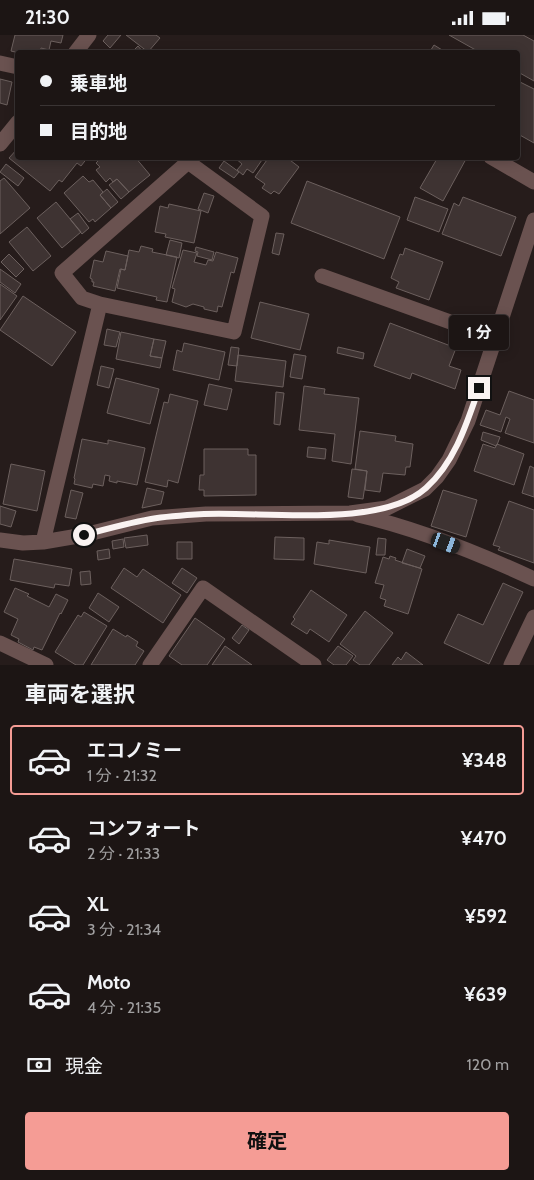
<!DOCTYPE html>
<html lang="ja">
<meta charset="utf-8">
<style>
:root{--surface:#1c1514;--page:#292222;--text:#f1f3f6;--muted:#a09fa0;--line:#3a3434;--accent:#f59c95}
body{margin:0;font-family:Cabin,"Noto Sans JP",sans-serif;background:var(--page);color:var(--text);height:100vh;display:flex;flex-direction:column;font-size:19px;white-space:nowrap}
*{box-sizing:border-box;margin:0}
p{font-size:16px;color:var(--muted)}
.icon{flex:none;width:28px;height:28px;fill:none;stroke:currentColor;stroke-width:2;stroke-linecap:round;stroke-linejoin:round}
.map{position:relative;height:630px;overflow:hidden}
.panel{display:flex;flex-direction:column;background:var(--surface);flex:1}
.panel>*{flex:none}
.top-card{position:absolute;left:15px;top:15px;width:505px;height:110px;border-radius:5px;box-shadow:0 2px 12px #0003,0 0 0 1px var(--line);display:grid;align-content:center;height:110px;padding:0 25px;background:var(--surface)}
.end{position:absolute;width:22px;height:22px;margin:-11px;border:6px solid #faf3f2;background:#111;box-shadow:0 0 0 2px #111}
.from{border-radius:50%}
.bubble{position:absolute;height:35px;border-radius:5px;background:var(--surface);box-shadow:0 2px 12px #0003,0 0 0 1px var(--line);font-size:16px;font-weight:700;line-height:35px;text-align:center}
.car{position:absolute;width:15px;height:30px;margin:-15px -8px;border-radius:6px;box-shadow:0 0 4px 1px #0007;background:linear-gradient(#222 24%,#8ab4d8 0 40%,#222 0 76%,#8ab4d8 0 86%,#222 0)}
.top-card b{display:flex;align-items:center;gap:18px;height:48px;font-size:19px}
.top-card b+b{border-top:1px solid var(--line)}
.top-card i{width:12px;height:12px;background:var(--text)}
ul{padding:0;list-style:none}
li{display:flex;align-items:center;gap:15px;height:70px;margin:0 10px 8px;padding:0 15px;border:2px solid transparent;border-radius:5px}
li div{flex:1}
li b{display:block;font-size:19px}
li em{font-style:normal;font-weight:700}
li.current{border-color:var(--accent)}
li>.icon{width:45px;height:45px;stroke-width:1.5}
h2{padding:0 25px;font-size:22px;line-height:60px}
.pay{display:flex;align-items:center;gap:12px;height:55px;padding:0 25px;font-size:19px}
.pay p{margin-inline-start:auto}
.primary-button{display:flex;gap:10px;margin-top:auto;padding:10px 25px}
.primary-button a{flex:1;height:58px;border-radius:5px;background:var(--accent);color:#111;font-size:20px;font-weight:700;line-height:58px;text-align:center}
.status{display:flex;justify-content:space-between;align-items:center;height:35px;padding:0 25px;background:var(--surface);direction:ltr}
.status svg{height:14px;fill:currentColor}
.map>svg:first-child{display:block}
</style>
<div class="status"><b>21:30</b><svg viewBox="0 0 49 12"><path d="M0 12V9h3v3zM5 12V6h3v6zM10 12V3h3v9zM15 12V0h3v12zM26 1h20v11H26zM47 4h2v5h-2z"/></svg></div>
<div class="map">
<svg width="534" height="630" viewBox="0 0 534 630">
<rect width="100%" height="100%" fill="#261c1b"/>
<!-- building -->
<path fill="#3e3332" stroke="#6c605e" d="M15 0H63L61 8 51 6 49 15 41 13 40 18H19L11 16Z
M108 0H121L110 13 103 6Z
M126 0H156L160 3 148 17Z
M449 0H523L534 6V46L518 37V18H481Z
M434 10 447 18H429Z
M138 11 144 18H131Z
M0 44 12 47 7 70 0 68Z
M518 46 534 54V108L518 99Z
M18 113V122H88L81 131 77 128 62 147 59 145 50 156 9 123Z
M102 122H135L150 140 129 157 117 144 113 147 110 143 106 147 96 135 100 132 96 128Z
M234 122H264L253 138 247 134 243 140 237 135 242 129Z
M269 122H286L299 132 279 159 274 156 271 159 262 153 265 149 255 142Z
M438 122 466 124 443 166 420 153Z
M224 126 239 137 234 143 219 133Z
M6 129 24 143 18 151 0 137Z
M83 141 89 147 93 145 103 157 100 160 111 173 95 187 93 184 89 187 64 158Z
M4 143 30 173 0 199V146Z
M117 144 129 157 121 164 109 150Z
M307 146 400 182 384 224 291 188Z
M107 154 118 167 111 173 100 160Z
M204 158 214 161 208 178 198 174Z
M415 162 448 174 439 197 407 185Z
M463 162 516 182 501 221 442 199 454 168 459 171Z
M56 167 81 197 62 213 37 183Z
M169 169 201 176 194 208 165 202 166 199 155 197 160 171 168 173Z
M78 178 89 193 82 199 70 184Z
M27 192 51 221 33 236 9 207Z
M276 198 284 199 279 220 272 218Z
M170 205 182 208 179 223 166 220Z
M141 211 153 214 152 217 177 222 167 267 156 265 157 262 117 253 121 234 125 235 129 215 139 217Z
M196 212 214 217 212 225 197 221 198 217 195 216Z
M405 213 443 227 429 265 396 253 399 247 391 243 400 219 403 220Z
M183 215 197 218 194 227 206 230 208 225 213 226 216 217 238 223 234 238 231 237 222 272 218 271 217 277 204 274V272L193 269 186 272 172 267 175 254 172 253Z
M106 216 128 221 125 235 120 234 115 256 93 251 94 247H92V244L90 243 94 225 103 227Z
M9 219 24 234 16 242 1 227Z
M0 234 21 249 15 258 0 247Z
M0 249 17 261 0 285Z
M23 261 76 297 52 331 0 295Z
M260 267 309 279 300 315 251 303Z
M390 288 456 313 449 331 461 335 455 354 412 338 410 344 374 331Z
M107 294 120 297 116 312 104 310Z
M121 297 154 304 150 321 162 323 160 333 116 324Z
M154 304 166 306 162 323 150 321Z
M184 308 225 317 219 345 173 335 177 315 182 317Z
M231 312 239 313 237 331 228 330Z
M338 312 364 318 363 324 337 318Z
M294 319 306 321 302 344 290 342Z
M238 320 286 326 283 352 235 346Z
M101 331 114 334 109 353 97 350Z
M116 343 159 354 150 389 107 378Z
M209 349 232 354 227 375 204 370Z
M304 351 325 354 324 359 359 363 351 429 332 426 335 399 299 395Z
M509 356 534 365V408L505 398 510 384 506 382 501 397 480 390 486 375 500 380Z
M276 357 284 358 280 390 274 389Z
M170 359 198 366 178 448 168 445 167 452 145 447 164 367 168 368Z
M360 396 396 401 395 406 413 409 410 432H406L405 440 383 438 380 457 365 455 367 436 355 434Z
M483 397 500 402 497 410 496 411 481 405Z
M82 404 108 409V405L145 413 137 450 117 446V448L109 446 110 441 105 440 103 451 93 449 92 453 74 449 75 444 74 443Z
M483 409 495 413 497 409 524 419 514 450 474 436Z
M308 412 326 414 325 424 307 422Z
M204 414H248V420H256V460L204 461V455H199L200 440H204Z
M11 429 45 436 37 476 3 469Z
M530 431 534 433V462L522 458Z
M352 434 367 436 363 464 348 462Z
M147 453 164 457 161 469 142 473Z
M71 455 83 458 76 484 65 482Z
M443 455 477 465 466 502 431 491Z
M509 466 534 475V528L498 515 500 512 493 510Z
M0 471 16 476 11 492 0 489Z
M147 500 148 510 126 513 124 503Z
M275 502 304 503V525L274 524Z
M378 503 386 504 385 520H376Z
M123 504 124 512 113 514 112 506Z
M329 505 370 512 366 538 314 529 317 507 329 509Z
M177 507H192V524H177Z
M109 514 110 523 98 525 97 516Z
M407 514 425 521 420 533 402 528Z
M390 521 396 523 395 525 422 534 408 579 384 571 386 565 380 563 384 550 375 548 383 522 389 524Z
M14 524 72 534 69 551 55 549 54 553 10 545Z
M124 533 137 542 143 534 181 560 163 588 111 553Z
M182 533 197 543 187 558 172 548Z
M90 536 91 549 81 550 80 537Z
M503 548 523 557 489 629 444 608 458 579 483 590Z
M15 553 29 559 27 561 49 572 56 559 68 565 61 579 60 578 42 615 34 612 33 615 18 607 19 604 11 600 18 584 4 577Z
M311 555 347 580 329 607 310 594 307 599 291 589 295 584 293 582Z
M98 558 119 572 109 587 89 573Z
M365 576 393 598 369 630H360L353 625 356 621 340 609Z
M84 577 107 591 83 630H76L55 617 78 580 81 582Z
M195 583 225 604 207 630H182L169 621Z
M242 590 249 595 239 609 232 603Z
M113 594 126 602 127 600 138 607 136 611 144 616 135 630H91Z
M225 611 252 630H212Z
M338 611 353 621 346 630H334L327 625Z
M406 617 423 630H392L398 622 401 625Z"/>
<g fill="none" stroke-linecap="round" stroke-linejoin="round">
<!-- minor -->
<path stroke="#6a5250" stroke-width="15" d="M75 18 89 0
M0 28 18 32
M0 109 18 87
M491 122 534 147
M322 241 495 303
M358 480C419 494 478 518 534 544
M0 505 23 508 43 507 84 500 152 483 206 479 350 478 387 473 425 454 437 442 449 425 468 386 534 185
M43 507 100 269 234 297 262 181 188 127 62 238 82 263 100 269
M0 608 46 630
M150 630 203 553 314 630
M511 630 534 582"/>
</g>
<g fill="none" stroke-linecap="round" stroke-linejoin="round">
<!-- route -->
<path stroke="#faf3f2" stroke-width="6" d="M84 500C106 494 128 488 151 484 168 481 186 480 204 479 263 476 381 494 426 453 455 427 467 388 479 353"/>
</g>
</svg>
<i class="end from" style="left:84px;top:500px"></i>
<i class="end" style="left:479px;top:353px"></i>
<div class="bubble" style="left:449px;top:280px;width:60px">1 分</div>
<i class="car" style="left:446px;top:508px;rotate:110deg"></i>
<div class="top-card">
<b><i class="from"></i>乗車地</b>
<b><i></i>目的地</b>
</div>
</div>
<section class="panel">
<h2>車両を選択</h2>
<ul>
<li class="current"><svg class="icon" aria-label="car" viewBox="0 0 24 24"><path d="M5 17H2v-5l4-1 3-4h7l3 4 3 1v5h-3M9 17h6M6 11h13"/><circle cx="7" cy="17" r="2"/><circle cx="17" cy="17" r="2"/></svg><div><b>エコノミー</b><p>1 分 · 21:32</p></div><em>¥348</em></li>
<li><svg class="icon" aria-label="car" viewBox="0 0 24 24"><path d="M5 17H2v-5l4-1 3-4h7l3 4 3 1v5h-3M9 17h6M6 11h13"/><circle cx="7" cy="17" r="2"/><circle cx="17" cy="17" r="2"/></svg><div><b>コンフォート</b><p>2 分 · 21:33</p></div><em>¥470</em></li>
<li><svg class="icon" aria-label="car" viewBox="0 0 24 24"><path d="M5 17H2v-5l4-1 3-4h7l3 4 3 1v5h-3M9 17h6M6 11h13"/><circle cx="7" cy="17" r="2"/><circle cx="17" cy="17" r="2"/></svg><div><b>XL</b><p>3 分 · 21:34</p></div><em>¥592</em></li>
<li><svg class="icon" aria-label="car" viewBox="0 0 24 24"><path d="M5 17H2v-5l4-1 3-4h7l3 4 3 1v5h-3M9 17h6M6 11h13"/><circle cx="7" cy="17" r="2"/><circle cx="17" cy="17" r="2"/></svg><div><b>Moto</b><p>4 分 · 21:35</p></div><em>¥639</em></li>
</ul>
<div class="pay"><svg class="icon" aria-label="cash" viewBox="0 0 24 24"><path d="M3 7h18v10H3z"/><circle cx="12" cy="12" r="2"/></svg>現金<p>120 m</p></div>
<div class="primary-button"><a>確定</a></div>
</section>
